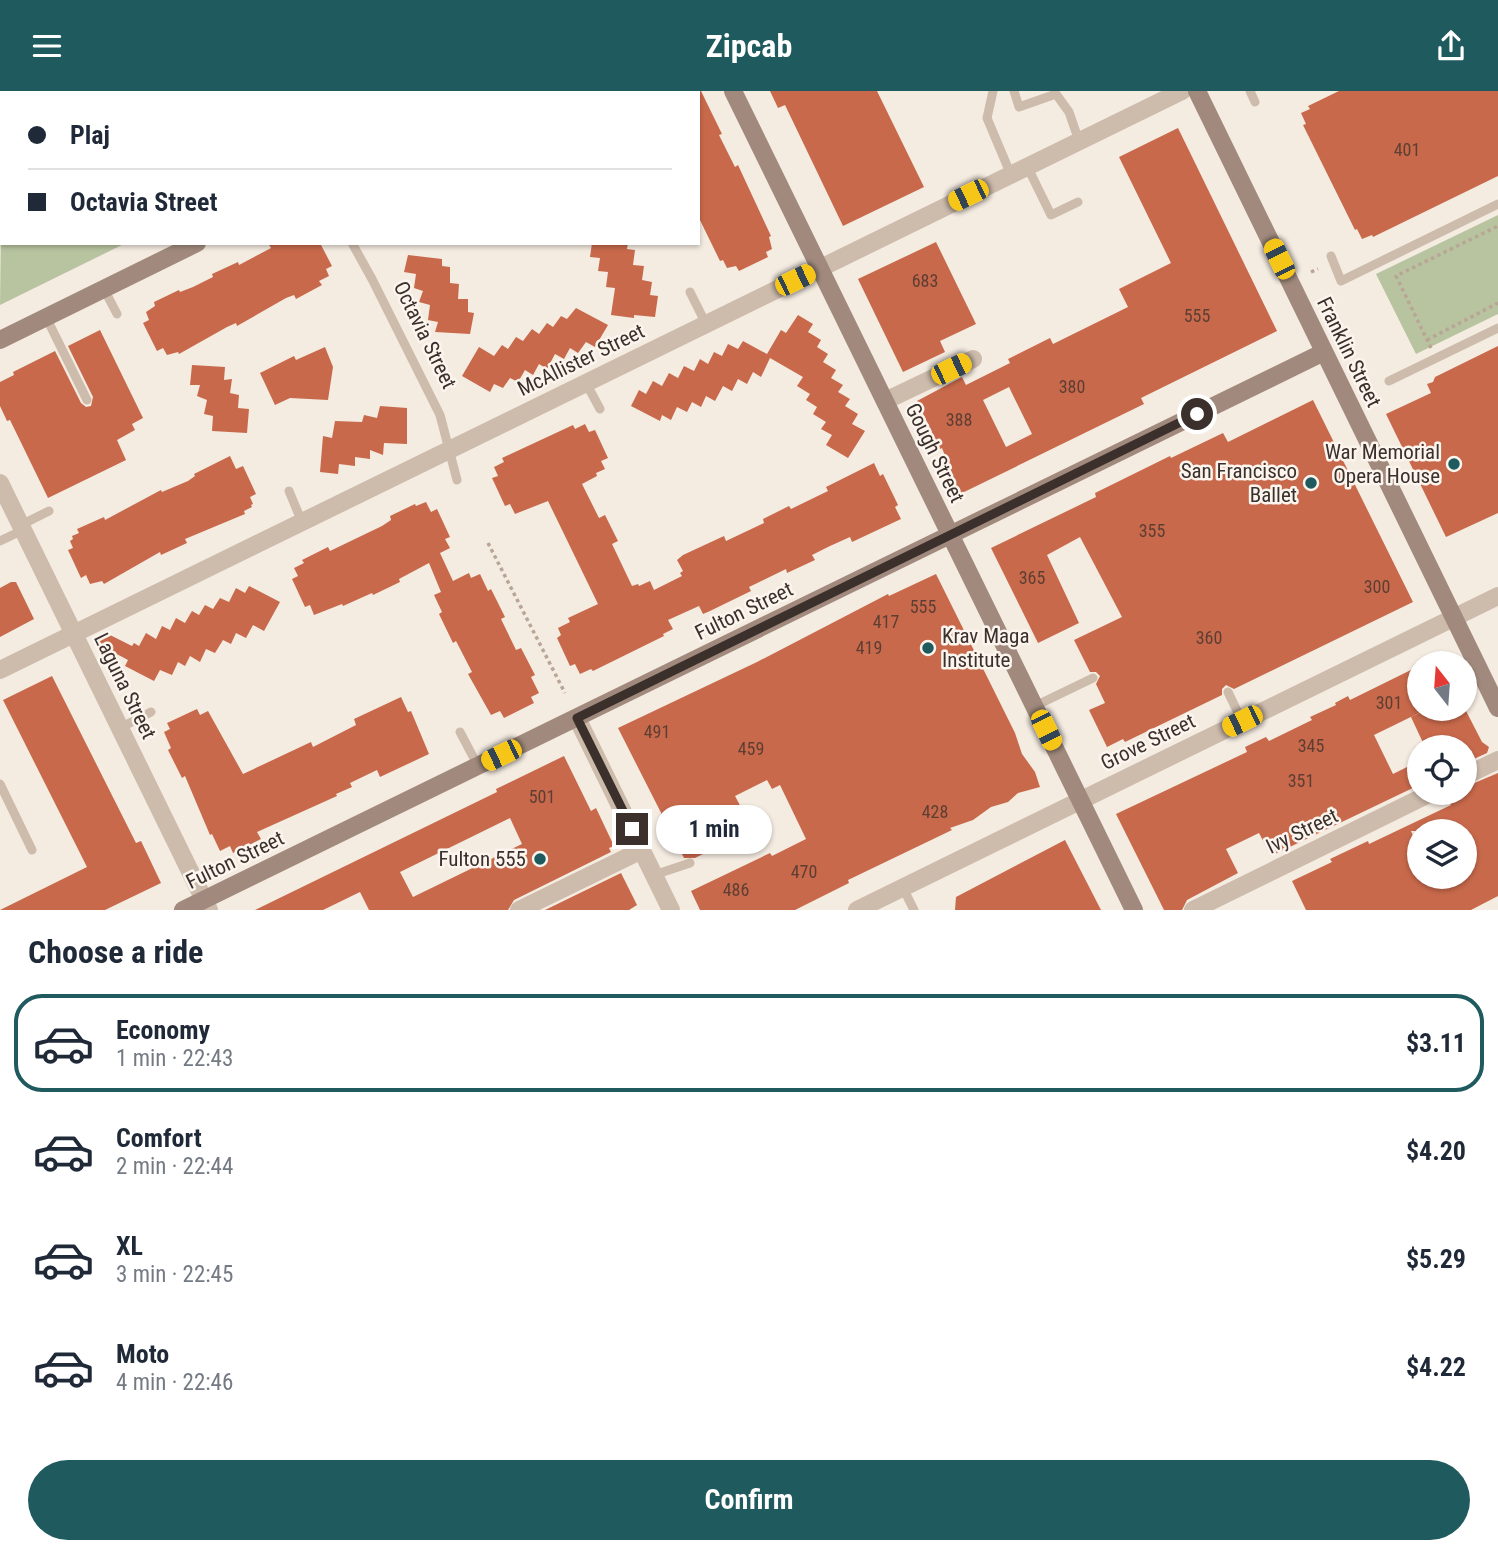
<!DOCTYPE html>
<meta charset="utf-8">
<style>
:root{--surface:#fff;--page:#f6f6f7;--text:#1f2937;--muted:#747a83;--line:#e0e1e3;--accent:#1f5a5e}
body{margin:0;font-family:"Roboto Condensed",sans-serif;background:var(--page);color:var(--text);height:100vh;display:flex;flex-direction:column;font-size:26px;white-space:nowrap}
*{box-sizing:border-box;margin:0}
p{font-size:23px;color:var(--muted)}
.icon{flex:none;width:38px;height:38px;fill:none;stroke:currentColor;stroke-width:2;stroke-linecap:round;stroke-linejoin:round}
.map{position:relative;height:819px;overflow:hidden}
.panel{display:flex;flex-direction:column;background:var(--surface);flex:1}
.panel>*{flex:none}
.banner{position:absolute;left:0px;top:0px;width:700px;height:154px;box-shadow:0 2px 5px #0004;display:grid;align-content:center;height:154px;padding:0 28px;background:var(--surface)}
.needle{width:46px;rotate:343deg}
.buttons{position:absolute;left:1407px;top:560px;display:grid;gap:14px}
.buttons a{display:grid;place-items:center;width:70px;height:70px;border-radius:50%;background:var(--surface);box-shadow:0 2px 5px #0004;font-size:35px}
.end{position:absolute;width:32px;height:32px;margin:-16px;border:9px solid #3b302b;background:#fff;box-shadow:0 0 0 4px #fff}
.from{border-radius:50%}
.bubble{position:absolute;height:49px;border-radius:24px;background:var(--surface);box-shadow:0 2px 5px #0004;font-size:23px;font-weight:700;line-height:49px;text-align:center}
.car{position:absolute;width:21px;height:42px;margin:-21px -10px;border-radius:9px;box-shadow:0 0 5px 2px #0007;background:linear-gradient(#f5c518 24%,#345 0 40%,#f5c518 0 76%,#345 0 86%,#f5c518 0)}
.banner b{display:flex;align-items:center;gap:24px;height:66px;font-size:26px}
.banner b+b{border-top:2px solid var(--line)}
.banner i{width:18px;height:18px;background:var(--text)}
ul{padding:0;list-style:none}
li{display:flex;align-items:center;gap:21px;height:98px;margin:0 14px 10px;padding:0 14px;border:4px solid transparent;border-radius:28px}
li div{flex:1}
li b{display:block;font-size:26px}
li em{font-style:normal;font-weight:700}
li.on{border-color:var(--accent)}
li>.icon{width:63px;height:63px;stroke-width:1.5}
h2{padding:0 28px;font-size:32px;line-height:84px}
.cta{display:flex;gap:14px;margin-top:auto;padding:14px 28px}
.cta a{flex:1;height:80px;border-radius:42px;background:var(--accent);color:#fff;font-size:28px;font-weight:700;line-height:80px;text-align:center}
header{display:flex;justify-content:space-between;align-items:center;height:91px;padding:0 28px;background:var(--accent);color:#fff;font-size:32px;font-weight:700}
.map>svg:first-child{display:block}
</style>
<header><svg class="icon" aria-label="menu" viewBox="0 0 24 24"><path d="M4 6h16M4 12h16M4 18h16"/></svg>Zipcab<svg class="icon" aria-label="share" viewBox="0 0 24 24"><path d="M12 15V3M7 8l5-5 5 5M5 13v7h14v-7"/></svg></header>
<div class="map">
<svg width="1498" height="819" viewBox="0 0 1498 819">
<rect width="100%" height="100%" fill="#f4ebe1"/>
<!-- green -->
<path fill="#b8c4a0" d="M140 0H436L137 2Z
M2 63V152H126L0 214Z
M1498 124V223L1416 263 1376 183Z"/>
<!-- building -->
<path fill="#c8694b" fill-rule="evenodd" d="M698 0H701L722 43 719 44 735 76 738 74 771 145 769 146 772 158 766 161 768 166 739 180 736 175 727 177 723 169 720 170 698 125Z
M770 0H877L924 96 843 135 785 14 778 17Z
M1339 0H1498V85L1373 146 1372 144 1362 148 1357 138 1355 139 1303 34 1306 33 1301 22 1310 18 1308 15Z
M1178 37 1277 240 1141 307 1144 313 960 403 942 357 940 358 917 310 962 286 966 294 1010 272 1008 268 1050 247 1053 253 1128 216 1119 198 1171 172 1119 66ZM1009 296 1032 343 1006 356 983 309Z
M936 151 976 233 940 250 945 261 903 281 858 188Z
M268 152H320L332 175 326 178 329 185 319 190 322 194 296 208 294 204 286 207 237 235 236 232 227 236 179 263 178 261 167 264 163 257 157 260 143 232 149 229 146 221 155 215 154 211 179 199 180 201 193 196 213 186 212 183 238 171 239 174 271 157Z
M592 152H628L627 158 635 159 633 174 644 175 642 189 652 191 650 204 658 205 655 226 634 224V227L611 224 615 197 606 196 608 181 598 180 600 167 590 166Z
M408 164 442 168V175L450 176V192L459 193 458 208H468V221L474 222 470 243 435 241 438 231 428 229 430 214 419 211 423 200 414 197 416 183 404 181Z
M576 217 608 234 595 256 586 251 578 262 570 257 564 268 555 263 547 278 539 273 533 284 525 279 518 291 510 287 503 297 494 293 490 301 462 285 479 256 494 265 502 254 508 258 516 246 523 250 532 238 539 243 547 232 553 236 561 225 567 228Z
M798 224 813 233 808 241 821 249 817 256 828 263 823 271 836 279 831 287 843 294 838 301 850 308 845 315 858 323 852 333 865 340 848 367 826 354 832 344 821 338 826 331 813 323 817 316 806 309 810 303 797 295 803 286 770 267 761 286 753 281 747 293 738 288 732 300 723 295 715 310 706 305 701 316 692 311 687 321 677 316 671 329 662 324 660 330 631 315 639 299 646 303 653 290 662 295 669 282 678 287 684 275 694 280 700 268 708 273 714 261 722 265 728 253 738 258 743 250 767 263 781 239 786 242Z
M100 239 143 327 132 333 135 339 117 349 126 369 48 407 10 329 7 330 0 315V291L14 284 13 281 55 260 81 312 86 316 91 315 93 306 68 255Z
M1498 255V422L1446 446 1386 323 1431 302 1427 293 1433 291 1435 286Z
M325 256 333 276 328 309 290 307 275 314 260 282 294 265 296 269Z
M192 274 225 276 224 289 232 288 230 302 239 304 238 317 249 318 247 342 212 340 213 325 204 323 207 309 197 305 200 294H190Z
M1313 309 1413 511 1234 598 1226 594 1222 598V604L1125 651 1123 648 1107 656 1089 619 1105 612 1096 593 1100 585 1096 581H1090L1074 549 1122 526 1080 446 1047 464 1079 532 1038 552 991 457 1096 406 1095 402 1170 365 1171 367 1223 342 1228 351Z
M380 315 407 317V353L384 352 383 364 370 359V368L355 366V375L339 373 338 383 320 381 323 345 332 347 335 330 362 331 364 324 377 327Z
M585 333 589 341 595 339 608 367 601 370 605 378 596 382 597 385 582 393 599 427 605 424 618 450 612 453 632 495 638 493 639 495 650 490 654 499 682 485 680 482 683 480 677 469 683 464 724 445 726 450 764 432 763 428 789 415 791 418 828 400 826 396 874 372 880 385 883 383 898 414 895 416 901 428 852 451 850 446 830 455 812 464 815 469 787 482 786 478 749 496 751 500 710 520 703 523 699 515 668 529 673 538 663 543 664 545 593 580 591 578 580 583 575 573 570 575 557 547 561 544 558 537 570 531 568 527 598 513 548 410 515 423 510 413 505 415 492 387 498 385 494 376 504 371 502 367 573 334 575 338Z
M230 365 236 378 243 375 256 403 250 406 253 413 251 414 252 416 244 420 245 423 185 448 187 452 161 464 160 461 104 493 102 490 90 493 86 484 81 487 68 459 73 457 70 450 73 448 72 445 79 442 77 438 104 426 105 429 161 399 162 401 188 390 195 385 194 383Z
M426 411 431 421 437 418 450 446 445 448 450 457 440 462 453 490 469 482 471 487 480 483 488 500 491 498 505 526 501 528 516 559 521 557 535 584 531 586 539 602 531 606 534 612 504 627 500 620 491 624 468 583 472 581 456 550 453 552 439 523 442 521 434 504 441 501 429 472 399 488 400 491 373 504 372 502 343 515 342 513 314 524 310 514 305 516 292 488 298 485 294 477 304 472 302 469 328 456 330 460 382 435 391 429 390 425 415 413 416 415Z
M936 483 1015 642 1022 663 1035 681 1040 696 1018 702 1008 711 991 716 973 729 950 737 952 739 848 789 849 792 795 819H700L691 800 770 762 772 765 806 748 780 694 772 698 767 689 735 705 743 720 723 729 725 734 714 739 721 754 695 767H684L618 637 757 571 888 503 889 505Z
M11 491H16L34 528 0 546V497Z
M249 495 280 511 264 540 253 534 246 547 236 542 231 553 223 549 215 562 206 558 200 571 190 565 185 575 178 571 172 584 160 579 154 590 125 575 128 569 98 553 104 541 132 555 134 552 139 555 146 542 156 548 162 535 170 539 176 527 185 532 192 520 199 524 205 514 213 518 220 507 229 511 236 497 245 502Z
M1419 575V622L1374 644 1393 683 1419 670V694L1271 765 1259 742 1226 758 1238 782 1187 809 1182 819H1164L1116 723 1247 661 1245 656 1266 646 1269 650 1312 629 1310 626 1336 614 1335 612 1348 605 1350 609Z
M52 585 136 752 141 750 161 792 105 819H0L87 776 3 609Z
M401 606 408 621 411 620 429 663 380 686 377 679 350 692 352 696 336 703 337 705 257 741 261 748 233 762 230 755 220 760 212 743 210 744 185 685 182 687 168 659 171 657 164 641 170 638 167 632 197 618 200 624 208 620 243 683 311 651 313 656 356 634 354 628Z
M1428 618H1465L1482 651 1489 656 1487 662 1465 672V656H1425L1411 626Z
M564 665 591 720 596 717 614 755 609 757 611 761 514 809 508 819H369L360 801 323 819H255L497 701 496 698ZM510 727 522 753 413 806 400 781Z
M1498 682V805L1471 819H1306L1292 790 1332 771 1330 768 1368 750 1369 753 1451 714 1447 707 1457 702H1465V696ZM1411 740H1465V786H1419V758Z
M1065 749 1101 819H955L956 806Z
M621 782 637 814 629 819H545Z"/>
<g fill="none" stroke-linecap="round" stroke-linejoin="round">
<!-- path -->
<path stroke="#b9a596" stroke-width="3.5" stroke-dasharray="3.5 3.5" stroke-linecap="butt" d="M198 0V2
M166 2 170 0
M0 81 2 80
M1311 181 1318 178
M1427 249 1498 212
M1431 257 1396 185 1498 135
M488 452 565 602"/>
<!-- lane -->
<path stroke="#cdbbac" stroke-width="9" d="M612 0V2
M993 0 987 27 1011 84
M1014 0 1019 16 1056 3 1069 21 1079 50
M1250 0 1255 11
M1027 75 1051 124 1078 111
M352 152 372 188 440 324 457 389
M1331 165 1341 190 1498 113
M104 198 117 223
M690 201 706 233
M46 226 87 309
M1389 290 1498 237
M586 292 600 318
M289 400 302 431
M21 434 49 420
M0 450 23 439
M1228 601 1242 630
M1035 615 1093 587
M120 637 151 621
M460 641 478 675
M0 693 32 759
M654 784 690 772
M903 797 914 819"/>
<!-- street -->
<path stroke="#cdbbac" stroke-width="18" d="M885 310 973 268
M0 392 209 819
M0 579 1182 0
M577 627 671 819
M1465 685 1498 669
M519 819 642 759
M857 819 1498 505
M1193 819 1431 702"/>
<!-- secondary -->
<path stroke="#a18a7d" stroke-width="18" d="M733 0 1134 819
M1197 0 1498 617
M504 2 508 0
M0 249 197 152
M183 819 1324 261"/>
</g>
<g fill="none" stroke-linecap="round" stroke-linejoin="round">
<!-- route -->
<path stroke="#3b302b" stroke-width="9" d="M632 738 577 627 1197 323"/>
</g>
<!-- markers -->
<g fill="#1f5a5e" stroke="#fbf5ee" stroke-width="2.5">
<circle cx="1454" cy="373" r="7"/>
<circle cx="1311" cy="392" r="7"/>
<circle cx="928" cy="557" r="7"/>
<circle cx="540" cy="768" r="7"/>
</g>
<g text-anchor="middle" stroke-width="5" stroke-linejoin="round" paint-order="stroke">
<!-- number labels -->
<g font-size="18" fill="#5e3e33">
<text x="1407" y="65">401</text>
<text x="925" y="196">683</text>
<text x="1197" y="231">555</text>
<text x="1072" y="302">380</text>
<text x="959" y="335">388</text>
<text x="1152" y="446">355</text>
<text x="1032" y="493">365</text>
<text x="1377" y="502">300</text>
<text x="923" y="522">555</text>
<text x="886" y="537">417</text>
<text x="1209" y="553">360</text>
<text x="869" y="563">419</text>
<text x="1389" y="618">301</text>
<text x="657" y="647">491</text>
<text x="1311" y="661">345</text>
<text x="751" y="664">459</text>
<text x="1301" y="696">351</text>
<text x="542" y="712">501</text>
<text x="935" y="727">428</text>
<text x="804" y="787">470</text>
<text x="736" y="805">486</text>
</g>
<!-- street labels -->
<g font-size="21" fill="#3b302b" stroke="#fbf5ee">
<text transform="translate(425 244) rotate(64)" y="7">Octavia Street</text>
<text transform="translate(1349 261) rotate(64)" y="7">Franklin Street</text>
<text transform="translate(581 269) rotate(-26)" y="7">McAllister Street</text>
<text transform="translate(935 362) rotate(64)" y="7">Gough Street</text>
<text transform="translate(744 520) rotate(-26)" y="7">Fulton Street</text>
<text transform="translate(125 595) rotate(64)" y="7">Laguna Street</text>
<text transform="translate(1148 651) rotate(-26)" y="7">Grove Street</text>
<text transform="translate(1302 740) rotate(-26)" y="7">Ivy Street</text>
<text transform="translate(235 769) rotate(-26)" y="7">Fulton Street</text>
</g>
<!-- poi labels -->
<g font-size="21" fill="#3b302b" stroke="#fbf5ee" text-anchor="end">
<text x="1440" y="368">War Memorial<tspan x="1440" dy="24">Opera House</tspan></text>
<text x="1297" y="387">San Francisco<tspan x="1297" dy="24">Ballet</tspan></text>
<text x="942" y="552" text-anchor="start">Krav Maga<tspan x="942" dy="24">Institute</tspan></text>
<text x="526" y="775">Fulton 555</text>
</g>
</g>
</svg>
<div class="buttons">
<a><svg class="needle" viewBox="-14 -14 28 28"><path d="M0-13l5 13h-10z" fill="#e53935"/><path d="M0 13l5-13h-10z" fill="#747a83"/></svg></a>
<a><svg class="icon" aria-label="locate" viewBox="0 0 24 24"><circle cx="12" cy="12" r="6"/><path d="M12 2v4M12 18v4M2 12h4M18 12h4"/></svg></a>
<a><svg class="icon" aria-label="layers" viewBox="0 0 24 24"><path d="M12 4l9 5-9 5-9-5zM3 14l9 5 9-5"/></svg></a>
</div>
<i class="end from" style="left:1197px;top:323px"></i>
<i class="end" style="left:632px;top:738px"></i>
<div class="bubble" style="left:656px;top:714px;width:116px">1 min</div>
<i class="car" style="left:968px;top:104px;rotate:244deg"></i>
<i class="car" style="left:1279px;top:168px;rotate:334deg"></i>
<i class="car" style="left:795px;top:189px;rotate:64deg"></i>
<i class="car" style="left:951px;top:278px;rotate:64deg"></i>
<i class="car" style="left:1242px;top:630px;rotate:244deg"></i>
<i class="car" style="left:1046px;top:639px;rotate:154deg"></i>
<i class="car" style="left:501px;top:664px;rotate:244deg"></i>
<div class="banner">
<b><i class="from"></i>Plaj</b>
<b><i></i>Octavia Street</b>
</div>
</div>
<section class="panel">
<h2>Choose a ride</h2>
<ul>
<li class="on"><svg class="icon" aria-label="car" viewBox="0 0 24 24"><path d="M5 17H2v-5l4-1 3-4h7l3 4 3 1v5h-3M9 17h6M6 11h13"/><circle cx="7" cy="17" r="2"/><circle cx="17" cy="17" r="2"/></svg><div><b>Economy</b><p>1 min · 22:43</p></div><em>$3.11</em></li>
<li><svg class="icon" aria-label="car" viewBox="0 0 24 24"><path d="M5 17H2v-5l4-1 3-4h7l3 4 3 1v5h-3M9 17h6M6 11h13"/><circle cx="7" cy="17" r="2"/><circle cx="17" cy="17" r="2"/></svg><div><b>Comfort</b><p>2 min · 22:44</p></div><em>$4.20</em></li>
<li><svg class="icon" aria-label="car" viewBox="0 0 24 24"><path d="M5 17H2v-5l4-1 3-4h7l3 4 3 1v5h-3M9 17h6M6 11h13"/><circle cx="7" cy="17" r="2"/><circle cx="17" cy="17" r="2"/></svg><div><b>XL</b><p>3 min · 22:45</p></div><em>$5.29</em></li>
<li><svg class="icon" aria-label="car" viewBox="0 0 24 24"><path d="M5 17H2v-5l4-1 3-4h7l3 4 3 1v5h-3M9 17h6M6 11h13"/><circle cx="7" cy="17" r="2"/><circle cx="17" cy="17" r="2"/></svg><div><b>Moto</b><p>4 min · 22:46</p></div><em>$4.22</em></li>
</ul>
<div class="cta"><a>Confirm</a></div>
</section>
